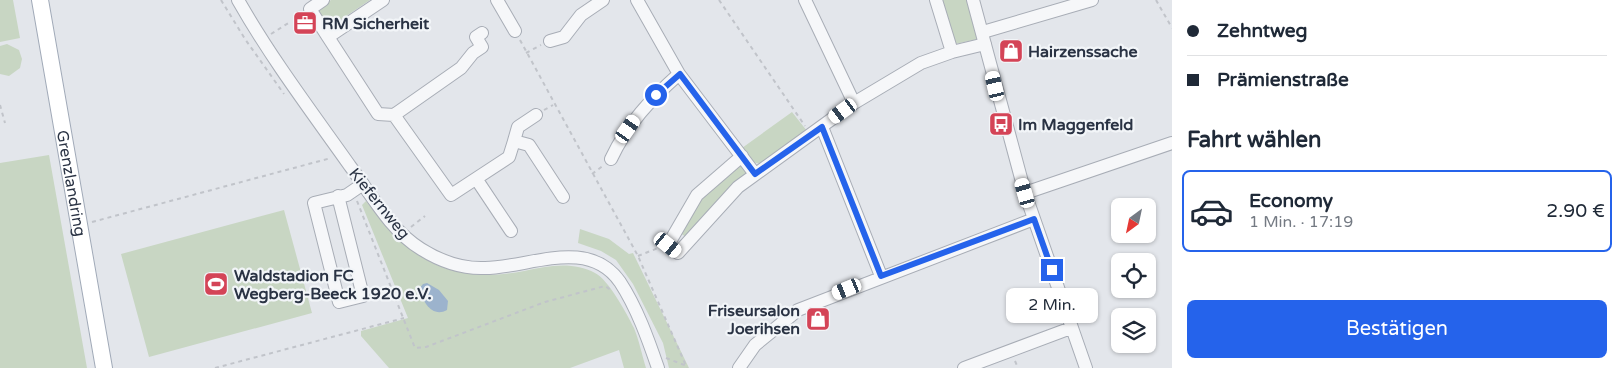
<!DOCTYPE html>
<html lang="de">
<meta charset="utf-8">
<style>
:root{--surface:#fff;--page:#f6f6f7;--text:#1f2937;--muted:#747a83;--line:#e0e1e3;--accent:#2563eb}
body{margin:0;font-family:"Varela Round",sans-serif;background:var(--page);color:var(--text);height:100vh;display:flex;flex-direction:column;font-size:19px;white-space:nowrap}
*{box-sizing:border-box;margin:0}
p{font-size:16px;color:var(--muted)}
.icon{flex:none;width:28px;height:28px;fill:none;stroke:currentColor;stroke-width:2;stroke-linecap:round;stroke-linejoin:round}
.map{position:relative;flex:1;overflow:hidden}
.sheet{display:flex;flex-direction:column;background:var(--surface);width:450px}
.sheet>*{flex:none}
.hud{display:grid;align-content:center;height:110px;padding:0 15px;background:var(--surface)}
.needle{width:32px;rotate:213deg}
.fabs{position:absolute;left:1111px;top:198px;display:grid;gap:10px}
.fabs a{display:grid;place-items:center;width:45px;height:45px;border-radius:8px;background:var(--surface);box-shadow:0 1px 4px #0004;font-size:25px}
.end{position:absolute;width:22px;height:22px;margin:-11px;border:6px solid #2563eb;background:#fff;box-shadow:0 0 0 2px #fff}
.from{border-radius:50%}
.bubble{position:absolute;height:35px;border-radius:8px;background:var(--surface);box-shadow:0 1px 4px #0004;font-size:16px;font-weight:600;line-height:35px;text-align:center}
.car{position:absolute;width:15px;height:30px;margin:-15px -8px;border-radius:6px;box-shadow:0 0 4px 1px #0007;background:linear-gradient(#fff 24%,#345 0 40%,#fff 0 76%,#345 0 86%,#fff 0)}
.hud b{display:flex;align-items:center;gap:18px;height:48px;font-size:19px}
.hud b+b{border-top:1px solid var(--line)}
.hud i{width:12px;height:12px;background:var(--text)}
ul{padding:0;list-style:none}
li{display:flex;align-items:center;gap:15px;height:82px;margin:0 10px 8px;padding:0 5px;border:2px solid transparent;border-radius:8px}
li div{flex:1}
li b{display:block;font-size:19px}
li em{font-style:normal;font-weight:600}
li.current{border-color:var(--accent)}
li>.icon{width:45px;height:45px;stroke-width:1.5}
h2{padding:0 15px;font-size:22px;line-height:60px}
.button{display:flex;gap:10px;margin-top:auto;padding:10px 15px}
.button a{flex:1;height:58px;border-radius:8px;background:var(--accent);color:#fff;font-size:20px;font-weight:600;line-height:58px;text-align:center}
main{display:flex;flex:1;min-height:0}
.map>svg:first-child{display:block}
</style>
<main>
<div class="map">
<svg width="1172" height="368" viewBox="0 0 1172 368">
<rect width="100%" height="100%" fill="#e3e6eb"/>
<!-- green -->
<path fill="#c8d6c3" d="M0 0H13L20 38 0 42Z
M331 0H370L330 27 326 26 318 9Z
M941 0H969L978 39 955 44Z
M7 44 19 50 22 59 20 68 9 76 0 74V46Z
M792 112 807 131 760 164 753 162 742 148Z
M49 155 87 368H0V163Z
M738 162 749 172 686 237 680 233 695 205Z
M366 201C409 260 449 285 524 271 547 266 573 261 595 273 608 279 627 314 634 328 639 340 642 355 646 368H624L619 350 570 368H389L361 336V331L408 318 362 205Z
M284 210 312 313 149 357 121 254Z
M580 229 609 239 629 254 633 253 689 368H669L663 343 633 284 616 260 601 251 578 243Z"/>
<!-- water -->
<path fill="#9cb3cd" d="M427 283 439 290 448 301 447 310C432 318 423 302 419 289L423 284Z"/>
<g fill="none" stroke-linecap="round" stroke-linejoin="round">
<defs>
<path id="minor" d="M238 0C271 58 311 111 350 166 371 194 390 230 421 249 440 261 462 269 485 268 528 268 588 236 620 282 637 308 648 339 658 368
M323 0 310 9 328 37 383 0
M497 0 515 31
M637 0 679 74 755 174
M805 0 854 103
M936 0 952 52
M973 0 1025 193 1086 368
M983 32 1092 0
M328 37 378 114 394 115 461 68 473 53 482 47 476 37 482 33
M550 41 564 37 581 15 603 0
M394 115 451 195 509 157 514 141 529 145 563 197
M822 127 881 276
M514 141 518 127 536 115
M742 156 697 195 668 245 678 253 738 187 854 103 921 63 952 52 985 44
M611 159C628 123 650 100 679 74
M477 180 511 231
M1025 193 1172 143
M338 196 363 296 339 302 314 203 347 195 363 184
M739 368 755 345 798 310 1034 219
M964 368 1071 328"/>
<g id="major">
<path id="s1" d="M40 0 104 368"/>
</g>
</defs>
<!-- minor casing -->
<use href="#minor" stroke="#a8adb6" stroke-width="14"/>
<!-- major casing -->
<use href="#major" stroke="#a1aab8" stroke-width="18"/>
<!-- path -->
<path stroke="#c1c4ca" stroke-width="2" stroke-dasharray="4 4" stroke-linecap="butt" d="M221 0 245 39 284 94
M719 0 805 126
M1156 0 1172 28
M271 34 290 22
M520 40 638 256 687 368
M526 53 541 45
M0 105 5 123
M544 110 553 105
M592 174 604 165
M357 201 415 348 426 347 545 302 605 286 611 290
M92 222 331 158
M411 227 425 216
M638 256 658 248
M373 300 395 294
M666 358 687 366
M1015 361 1018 368
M215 368 404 318"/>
<!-- minor -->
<use href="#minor" stroke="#f6f7f9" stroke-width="12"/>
<!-- major -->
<use href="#major" stroke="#fff" stroke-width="16"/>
</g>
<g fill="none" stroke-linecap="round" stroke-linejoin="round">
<!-- route -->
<path stroke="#2563eb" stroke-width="6" d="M656 95 680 74 755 174 822 127 881 276 1034 219 1052 270"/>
</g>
<!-- icons -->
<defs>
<symbol id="office-square" viewBox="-11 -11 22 22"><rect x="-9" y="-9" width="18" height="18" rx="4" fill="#d44457" stroke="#f2f5f8"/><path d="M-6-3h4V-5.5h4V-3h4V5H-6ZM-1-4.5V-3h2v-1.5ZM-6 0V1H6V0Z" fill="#fff"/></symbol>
<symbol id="shop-square" viewBox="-11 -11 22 22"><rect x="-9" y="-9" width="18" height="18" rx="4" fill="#d44457" stroke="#f2f5f8"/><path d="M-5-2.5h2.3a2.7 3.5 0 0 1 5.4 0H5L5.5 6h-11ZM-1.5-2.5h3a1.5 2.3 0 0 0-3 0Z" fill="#fff"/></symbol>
<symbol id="bus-square" viewBox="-11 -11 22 22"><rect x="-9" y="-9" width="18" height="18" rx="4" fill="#d44457" stroke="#f2f5f8"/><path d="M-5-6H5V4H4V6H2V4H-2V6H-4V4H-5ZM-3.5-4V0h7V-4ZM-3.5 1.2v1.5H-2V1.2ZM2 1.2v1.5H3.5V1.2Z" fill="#fff"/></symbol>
<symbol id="stadium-square" viewBox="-11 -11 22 22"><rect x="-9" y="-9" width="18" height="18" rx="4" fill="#d44457" stroke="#f2f5f8"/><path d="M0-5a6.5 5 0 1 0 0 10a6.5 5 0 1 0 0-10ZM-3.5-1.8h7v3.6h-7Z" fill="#fff"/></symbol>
</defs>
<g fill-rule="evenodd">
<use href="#office-square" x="291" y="9" width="28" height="28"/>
<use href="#shop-square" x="997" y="37" width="28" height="28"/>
<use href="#bus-square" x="987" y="110" width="28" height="28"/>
<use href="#stadium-square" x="202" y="270" width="28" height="28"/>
<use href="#shop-square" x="804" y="305" width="28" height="28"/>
</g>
<g text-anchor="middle" stroke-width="4.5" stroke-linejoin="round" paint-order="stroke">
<!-- poi labels -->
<g font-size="16" font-weight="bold" fill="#2a3344" stroke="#f2f5f8" text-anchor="start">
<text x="322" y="29">RM Sicherheit</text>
<text x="1028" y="57">Hairzenssache</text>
<text x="1018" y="130">Im Maggenfeld</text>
<text x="234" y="281">Waldstadion FC<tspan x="234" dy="18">Wegberg-Beeck 1920 e.V.</tspan></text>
<text x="800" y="316" text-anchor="end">Friseursalon<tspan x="800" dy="18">Joerihsen</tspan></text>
</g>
<!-- street labels -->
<g font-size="16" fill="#2a3344" stroke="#f2f5f8">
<text dy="6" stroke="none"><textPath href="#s1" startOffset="186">Grenzlandring</textPath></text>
<text transform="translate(380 203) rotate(51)" y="6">Kiefernweg</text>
</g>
</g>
</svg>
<div class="fabs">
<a><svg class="needle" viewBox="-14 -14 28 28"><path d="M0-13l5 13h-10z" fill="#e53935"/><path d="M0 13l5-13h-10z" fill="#747a83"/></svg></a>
<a><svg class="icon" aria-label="locate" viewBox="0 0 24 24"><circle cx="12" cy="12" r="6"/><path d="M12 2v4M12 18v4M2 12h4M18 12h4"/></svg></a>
<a><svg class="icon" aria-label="layers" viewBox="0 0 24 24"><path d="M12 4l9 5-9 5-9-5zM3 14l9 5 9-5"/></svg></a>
</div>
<i class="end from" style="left:656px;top:95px"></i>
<i class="end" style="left:1052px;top:270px"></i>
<div class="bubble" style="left:1006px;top:288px;width:92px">2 Min.</div>
<i class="car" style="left:995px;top:86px;rotate:347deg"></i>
<i class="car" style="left:843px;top:111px;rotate:234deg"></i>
<i class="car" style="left:628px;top:129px;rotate:35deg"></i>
<i class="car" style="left:1025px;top:193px;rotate:344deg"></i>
<i class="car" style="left:668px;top:245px;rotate:129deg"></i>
<i class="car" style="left:847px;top:289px;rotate:248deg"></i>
</div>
<section class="sheet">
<div class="hud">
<b><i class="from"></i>Zehntweg</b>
<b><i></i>Prämienstraße</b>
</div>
<h2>Fahrt wählen</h2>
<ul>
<li class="current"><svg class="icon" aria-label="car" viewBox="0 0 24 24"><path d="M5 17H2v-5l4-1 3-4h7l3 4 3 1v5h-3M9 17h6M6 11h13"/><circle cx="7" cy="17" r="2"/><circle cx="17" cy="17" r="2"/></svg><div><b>Economy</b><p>1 Min. · 17:19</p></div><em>2.90 €</em></li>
</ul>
<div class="button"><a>Bestätigen</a></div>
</section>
</main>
